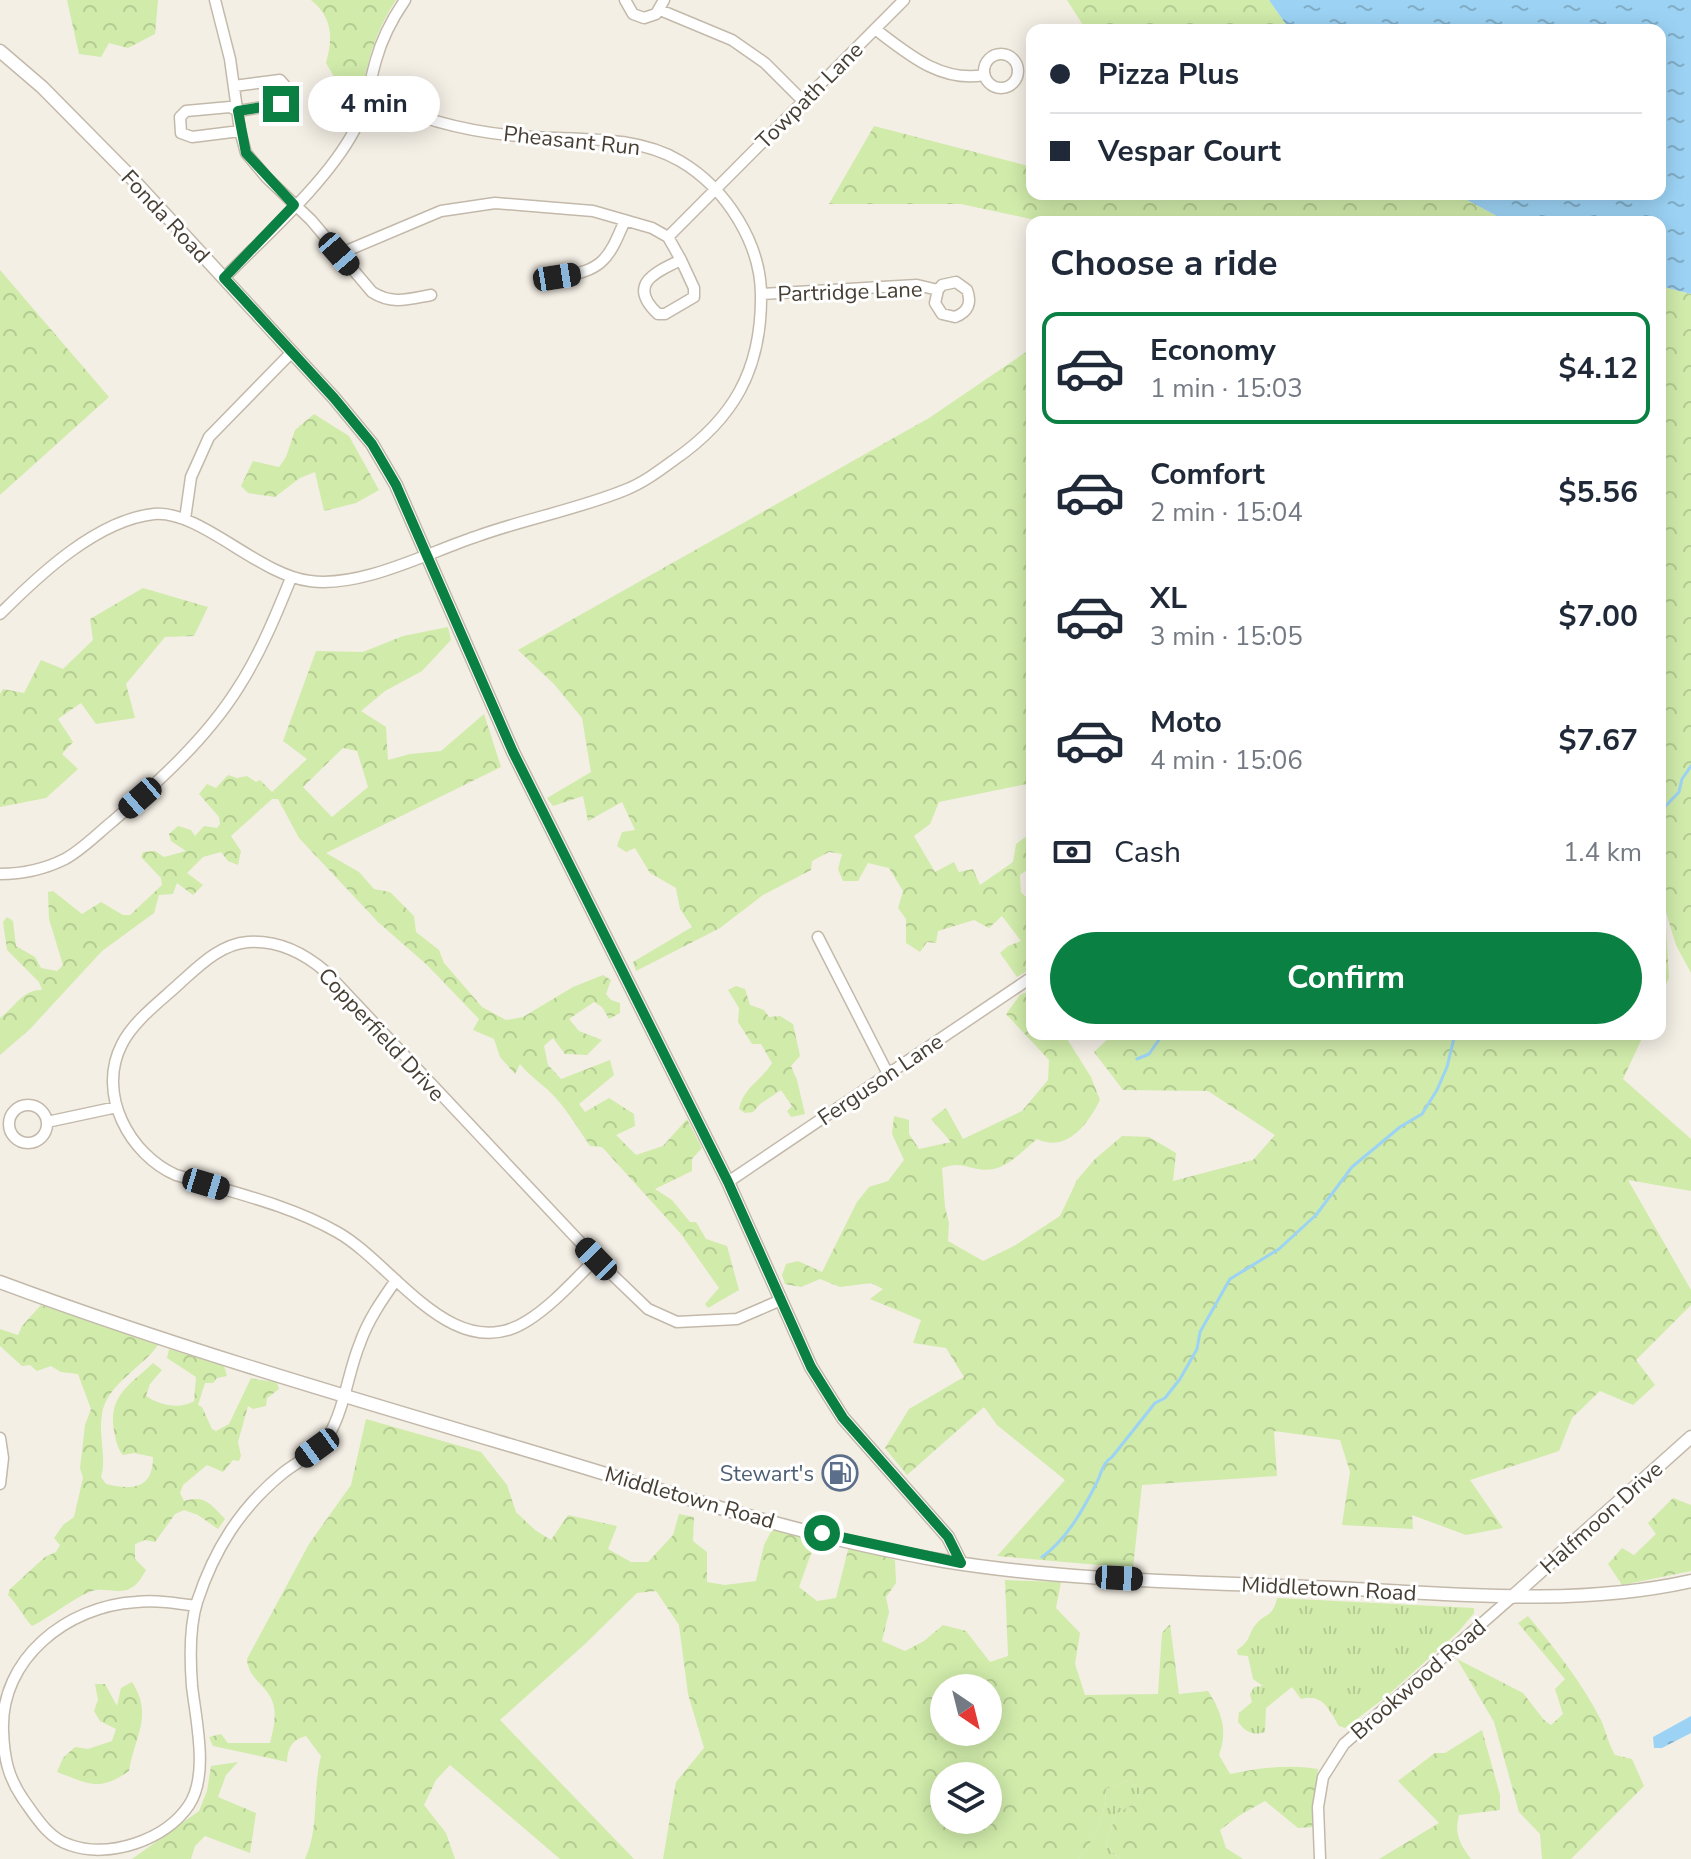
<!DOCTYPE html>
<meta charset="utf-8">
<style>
:root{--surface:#fff;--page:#f6f6f7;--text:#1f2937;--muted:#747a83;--line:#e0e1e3;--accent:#0b8043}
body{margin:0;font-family:"Nunito Sans",sans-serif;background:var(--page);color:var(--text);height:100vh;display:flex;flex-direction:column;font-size:30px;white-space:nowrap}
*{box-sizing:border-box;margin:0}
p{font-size:26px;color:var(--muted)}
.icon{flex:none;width:44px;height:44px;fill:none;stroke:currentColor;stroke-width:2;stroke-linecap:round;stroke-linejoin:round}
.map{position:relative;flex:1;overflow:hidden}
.panel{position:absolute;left:1026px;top:216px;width:640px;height:824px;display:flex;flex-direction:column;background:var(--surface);border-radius:16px;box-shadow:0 4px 20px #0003}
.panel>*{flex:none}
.banner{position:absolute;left:1026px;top:24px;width:640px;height:176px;border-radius:16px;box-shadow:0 4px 20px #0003;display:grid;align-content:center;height:176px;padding:0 24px;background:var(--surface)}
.needle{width:52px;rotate:145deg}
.tools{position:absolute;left:930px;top:1674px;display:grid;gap:16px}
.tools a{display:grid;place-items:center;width:72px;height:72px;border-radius:50%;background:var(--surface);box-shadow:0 4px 20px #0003;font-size:40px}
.end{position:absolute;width:36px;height:36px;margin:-18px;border:10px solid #0b8043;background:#fff;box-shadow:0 0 0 4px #fff}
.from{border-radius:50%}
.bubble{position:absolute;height:56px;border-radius:28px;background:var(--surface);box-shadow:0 4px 20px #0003;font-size:26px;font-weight:700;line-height:56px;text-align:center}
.car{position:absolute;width:24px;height:48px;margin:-24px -12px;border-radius:10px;box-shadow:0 0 6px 2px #0007;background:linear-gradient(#222 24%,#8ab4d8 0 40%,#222 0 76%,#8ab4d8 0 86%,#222 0)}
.banner b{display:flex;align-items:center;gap:28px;height:76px;font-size:30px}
.banner b+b{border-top:2px solid var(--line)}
.banner i{width:20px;height:20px;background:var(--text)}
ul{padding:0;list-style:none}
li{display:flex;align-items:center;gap:24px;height:112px;margin:0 16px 12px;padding:0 8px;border:4px solid transparent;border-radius:16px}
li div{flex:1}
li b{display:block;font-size:30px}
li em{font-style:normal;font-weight:700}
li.active{border-color:var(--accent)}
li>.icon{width:72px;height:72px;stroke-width:1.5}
h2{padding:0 24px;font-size:36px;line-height:96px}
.pay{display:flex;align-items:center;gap:20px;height:88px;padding:0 24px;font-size:30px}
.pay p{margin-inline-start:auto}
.primary-button{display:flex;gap:16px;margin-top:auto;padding:16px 24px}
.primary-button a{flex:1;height:92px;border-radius:48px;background:var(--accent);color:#fff;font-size:32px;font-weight:700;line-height:92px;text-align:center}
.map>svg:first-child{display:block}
</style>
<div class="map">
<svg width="1691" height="1859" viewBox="0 0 1691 1859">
<defs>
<pattern id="grass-tufts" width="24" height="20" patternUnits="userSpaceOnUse" patternTransform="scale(2)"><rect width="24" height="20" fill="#d0ebaa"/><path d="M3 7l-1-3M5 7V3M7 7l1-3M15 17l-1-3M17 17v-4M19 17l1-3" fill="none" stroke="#b4cb93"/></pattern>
<pattern id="forest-crowns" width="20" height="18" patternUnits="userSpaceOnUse" patternTransform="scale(2)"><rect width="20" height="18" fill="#d0ebaa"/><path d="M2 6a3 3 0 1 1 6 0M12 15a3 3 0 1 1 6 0" fill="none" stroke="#b4cb93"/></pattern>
<pattern id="water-ripples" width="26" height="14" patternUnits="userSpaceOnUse" patternTransform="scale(2)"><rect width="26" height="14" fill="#9cd3f5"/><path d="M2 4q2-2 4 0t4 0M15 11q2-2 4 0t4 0" fill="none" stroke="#81adc7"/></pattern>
</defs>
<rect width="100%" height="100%" fill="#f4efe5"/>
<!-- grass -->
<path fill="url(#grass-tufts)" d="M1277 1598 1474 1608V1613L1459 1631 1387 1696 1345 1728 1339 1726C1329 1710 1323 1693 1301 1699L1292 1687 1266 1708 1265 1732C1252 1736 1246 1732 1238 1722L1239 1713 1252 1702 1250 1694 1254 1687 1263 1686 1253 1679 1248 1656 1238 1655 1237 1650C1253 1639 1247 1634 1257 1623 1266 1613 1273 1617 1277 1598Z
M1126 1781 1141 1789 1137 1802 1116 1814 1106 1845 1120 1859H1078C1096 1838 1105 1817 1106 1789Z"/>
<!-- forest -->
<path fill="url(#forest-crowns)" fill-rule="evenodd" d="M67 0H158L155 34 128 48 109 43 101 57 79 54Z
M311 0H396C386 15 379 30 373 47 367 62 367 84 353 93L337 82 326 63C333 38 333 18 311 0Z
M1067 0H1269L1290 30H1086Z
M874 126 1032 167V194H1456L1508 222H1045L961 204H829Z
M0 270 109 397 0 495Z
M1660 286 1691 294V973L1676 945 1665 909 1669 978 1660 997Z
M1032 348V787L1027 784 939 802 930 824 914 836 935 872 954 862 959 872 973 869 980 885 1013 862 1016 844 1032 832V866L1020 875 1021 892 1032 903V968L1017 977 1000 953 1008 946 1021 941 1002 916 989 928 974 920 938 931 936 943 927 942 920 952 906 943V919L898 908 903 891 889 868 868 863 858 881H843L838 869 842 854 829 852 812 861 811 870 763 895 720 928 636 971 633 962 692 927 680 909 676 888 650 873 635 848 626 852 617 846 622 832 635 830 622 802 588 821 583 796 553 806 547 798 591 772 582 718 554 684 518 650 929 418Z
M314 414 349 436 379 490 356 503 324 511 315 472 300 478 275 497 248 493 241 486 253 461 279 467 286 457 295 430Z
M143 588 208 607 194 636 165 637 126 684 135 718 96 724 81 703 58 719 73 742 62 754 78 769 46 798 0 807V694L3 689 24 693 41 660 63 669 93 640 90 619Z
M448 627 451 640 422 671 385 691 361 711 386 727 388 760 410 754 441 751 484 714 501 767 326 853 359 872 374 889 390 892 414 916 416 932 439 950 444 963 482 1007 506 1020 523 1017 573 987 603 975 611 980 606 994 611 1000 620 1003V1013L609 1019 602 1007 594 1002 569 1019 579 1031 602 1040 587 1055 565 1054 553 1038 544 1046 548 1065 561 1079 610 1060 614 1075 579 1104 585 1112 609 1098 634 1114 635 1126 616 1135 636 1155 663 1146 687 1119 702 1148 692 1159V1171L655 1189 672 1200 690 1222H696L706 1239 727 1246 739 1290 708 1308 705 1304 719 1288 681 1234 602 1147 590 1146C577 1127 565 1106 548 1090 538 1081 529 1075 520 1064L515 1074 500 1057 494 1039 473 1030 479 1019 427 965 378 922 299 838 278 799H272L231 836 241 851 238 865 228 861 221 852 203 857 187 873 203 885 193 895 177 883 173 894 159 895 154 913 102 951 30 1029 0 1055V1018C14 1008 23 989 42 990L39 982 7 950 3 922 7 917 13 921 16 946 35 957 41 968 57 971 63 965 49 919 48 892 53 891 82 914 101 902 123 915H130L162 885 161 878 141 857 143 852 155 851 164 857 186 851 171 841 169 834 178 826 191 830 195 836 204 826 217 828 220 824 219 817 199 794 207 784 216 788 228 775 237 778 247 776 256 782 260 780 272 792 307 759 283 741 316 651 363 652 403 636ZM343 748 357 751 368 787 332 817 303 787Z
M736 986 745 989 750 1005 764 1010 769 1017 780 1016 793 1024 800 1056 791 1066 797 1080 805 1114 791 1117 787 1111 792 1106 781 1090 760 1104 753 1112 745 1113 739 1109C743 1088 761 1081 772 1063L761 1044H752L738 1022 739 1008 728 990Z
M1032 990V1034H1064L1091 1077 1100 1100C1088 1124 1067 1153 1037 1139 1024 1149 1010 1166 993 1169 972 1173 964 1159 942 1168L945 1207 949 1223 948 1241 983 1261 1014 1246 1060 1216 1077 1180 1095 1159 1122 1136 1149 1137 1176 1153 1173 1181 1253 1160 1275 1135 1208 1091 1123 1090 1094 1052 1113 1034H1644L1623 1079 1691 1139V1191L1628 1180 1691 1290V1305L1636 1360 1655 1385 1633 1405 1600 1391 1572 1418 1559 1451 1470 1480 1503 1528 1466 1535 1412 1515 1413 1529 1342 1525 1350 1472 1340 1440 1274 1431 1277 1476 1142 1485 1133 1568 997 1556 1065 1480 997 1425 984 1407 907 1475 885 1448 909 1409 964 1377 946 1348 913 1343 921 1320 870 1299 883 1289 871 1283 840 1287 820 1279 801 1287 785 1284 782 1275 786 1264 798 1261 822 1272 857 1202 869 1187 888 1181 904 1160 892 1134 894 1116 909 1120V1134L919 1149 951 1142 931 1119 946 1108 963 1139 1022 1111 1048 1080 1049 1060 1006 1014 1020 995Z
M41 1305 158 1345C142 1368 106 1385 102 1414 98 1436 107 1457 101 1477L106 1484C131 1490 153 1490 153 1457L134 1453 123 1455C117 1448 116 1440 114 1431 108 1395 130 1385 153 1363L162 1370 150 1384 146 1396C159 1405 180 1410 194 1401L196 1377 167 1358 169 1349 224 1366 227 1376 217 1378 213 1383H205L198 1405 202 1407 212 1429 216 1431 229 1424 251 1378C260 1381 268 1380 277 1383L279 1389 267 1398 266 1406 253 1409 248 1406 238 1442 241 1456 239 1461 233 1460 223 1472 207 1465 183 1485 180 1493 184 1501C206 1495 210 1504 225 1519L218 1529 198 1515 184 1510 175 1514 155 1542 145 1540 135 1544V1559L146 1570C141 1578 138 1585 129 1589 117 1594 104 1587 92 1591 73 1598 52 1616 32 1626 22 1615 18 1605 8 1595L10 1589 45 1557 56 1552 60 1545 54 1538 63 1525 74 1517 83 1478 80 1468 85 1425 91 1409 78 1374 61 1372 51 1366 37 1371 30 1365 22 1366 0 1346V1329L18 1335 22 1326Z
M366 1419 481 1452 507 1485 516 1512 535 1530 551 1540 568 1515 617 1526 608 1549 631 1562H648L673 1535 679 1514 694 1517 693 1541 707 1552V1582L725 1585 756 1581 764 1545 773 1528 817 1537 799 1587 817 1601 836 1598 849 1546 895 1560 896 1583 886 1597 889 1612 882 1641 905 1651 924 1641 943 1625 966 1631 990 1662 1008 1656 1005 1580 1061 1582 1056 1608 1080 1633 1075 1664 1085 1695 1158 1694 1162 1633 1170 1624 1179 1694 1208 1691C1222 1713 1228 1730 1219 1755L1230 1774C1260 1768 1287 1764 1318 1769L1313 1827 1298 1828 1265 1801 1240 1815 1220 1830 1226 1848 1243 1859H1120L1106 1845 1116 1814 1137 1802 1141 1789 1126 1781 1106 1789C1105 1817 1096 1838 1078 1859H663L676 1782 704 1748 688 1694 679 1625 656 1591 637 1593 584 1645 500 1720 634 1859H560L450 1765 436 1780 424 1805 446 1833 455 1859H305C320 1827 312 1790 321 1756L306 1736C292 1740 288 1747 287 1762L213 1746 209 1737 221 1734 228 1743H270C273 1730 277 1717 273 1703 268 1686 248 1679 247 1659L309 1544 351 1485ZM944 1688H988V1732H944ZM944 1776H988V1820H944Z
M1673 1498 1691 1505V1571L1622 1585 1608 1564 1622 1548 1634 1555 1656 1534 1648 1523Z
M1528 1616C1555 1649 1581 1681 1601 1720 1606 1731 1608 1743 1615 1755L1632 1759 1644 1786 1571 1859H1542L1540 1834 1519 1812 1494 1722 1457 1659 1523 1693 1544 1720 1551 1725 1563 1714 1555 1689 1565 1679 1518 1623Z
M132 1682C154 1716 134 1737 129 1771 99 1792 89 1784 57 1772L63 1758 75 1747 88 1749 112 1741 116 1729 100 1721 94 1711 98 1700 95 1684H105L117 1706 121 1688Z
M1482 1730 1500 1795V1810L1459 1815C1454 1834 1460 1844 1471 1859H1379L1439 1823 1398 1781 1435 1753H1445Z
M238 1762 226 1775 218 1797 256 1813 250 1853 205 1836 195 1846 191 1859H132L199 1811 207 1791 211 1766Z"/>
<!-- water -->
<path fill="url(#water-ripples)" d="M1269 0H1691V294L1660 286V222H1508L1456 194H1660V30H1290Z
M1691 1716V1733L1662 1748H1654L1653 1737Z"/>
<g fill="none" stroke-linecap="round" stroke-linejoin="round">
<!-- stream -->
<path stroke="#9cd3f5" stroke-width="3" d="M1660 812 1679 792 1682 779 1691 766
M1137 1059 1149 1054 1163 1034
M1042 1557C1066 1540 1083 1510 1096 1484 1102 1473 1102 1463 1112 1457L1155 1403 1165 1398 1180 1379 1197 1349 1200 1332 1230 1279 1279 1249 1316 1215 1352 1167 1400 1127 1422 1114 1437 1090 1447 1067 1455 1034"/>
<defs>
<path id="minor" d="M215 0 230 59 240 131 246 153 267 178 311 220 372 292C392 305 409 299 431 295
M625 0 633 14 644 18 656 14 664 0
M660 10 732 40 765 63 802 100
M875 29C908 54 941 83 984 75
M984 71a17 17 0 1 1 34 0a17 17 0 1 1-34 0Z
M234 86 280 80 286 87V101L281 104 238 111 230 107 186 111 180 117 181 133 192 137 240 131
M668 237 904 0
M339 254 441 211 495 203 593 211 652 228 668 237 681 260
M681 260 694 288V297L665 314H658C626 284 656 272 681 260Z
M557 277C602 271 608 261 625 220
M224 278C266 235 326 183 354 131 366 109 369 84 376 60 382 38 392 19 405 0
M762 294 917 285 938 290 942 285 956 282 967 290C972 303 968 312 955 317L942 314 935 303 938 290
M185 519 191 477 209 437 291 353
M0 614C39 575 97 520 154 514 201 510 258 575 310 581 361 588 427 553 475 537 524 519 576 510 625 490 643 483 659 471 674 460 733 419 761 371 761 298 762 244 726 188 680 161 632 133 573 141 519 136 467 132 415 118 368 95
M0 874C22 874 45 869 65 859 83 849 97 834 113 821 158 782 206 739 238 688 260 654 276 615 291 578
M818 937 888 1074
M9 1124a19 19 0 1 1 38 0a19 19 0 1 1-38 0Z
M47 1122 117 1107
M728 1182 1032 977
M596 1259C574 1280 553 1305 527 1321 453 1368 393 1263 337 1232 288 1204 230 1192 176 1175 130 1155 96 1094 122 1044 134 1020 162 1000 181 982 200 965 221 944 248 942 278 940 304 953 326 972L596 1259 648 1309 677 1322 737 1319 781 1300
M0 1438 3 1458 0 1484
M196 1606C176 1603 156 1600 136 1602 67 1606 0 1659 3 1731 4 1758 8 1777 23 1799 36 1817 48 1838 70 1845 109 1859 166 1840 189 1805 209 1775 196 1721 192 1686 190 1660 189 1628 197 1602 214 1550 240 1508 283 1473 298 1461 319 1452 329 1435 345 1407 348 1372 360 1343 368 1320 382 1300 396 1280
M1320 1859 1318 1807 1323 1777 1344 1744 1512 1597"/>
<path id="tertiary" d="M0 51 42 87 127 173 334 398 372 444 396 485 513 752 728 1182 811 1367 843 1418 948 1537 961 1563
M0 1282C172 1346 347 1397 523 1449 661 1490 802 1537 944 1561 1073 1582 1205 1582 1335 1588 1454 1594 1574 1607 1691 1581
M1512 1597 1691 1437"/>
</defs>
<!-- minor casing -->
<use href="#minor" stroke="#c3b9aa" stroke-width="13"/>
<!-- tertiary casing -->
<use href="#tertiary" stroke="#c3b9aa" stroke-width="15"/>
<!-- minor -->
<use href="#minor" stroke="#fff" stroke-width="10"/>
<!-- tertiary -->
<use href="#tertiary" stroke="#fff" stroke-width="12"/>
</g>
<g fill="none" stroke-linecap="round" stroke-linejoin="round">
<!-- route -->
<path stroke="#0b8043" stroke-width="10" d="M281 104 238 111 246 153 294 205 224 278 334 398 372 444 396 485 513 752 728 1182 811 1367 843 1418 948 1537 961 1563 822 1533"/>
</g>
<!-- icons -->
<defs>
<symbol id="fuel-ring" viewBox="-11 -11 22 22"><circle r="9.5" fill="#fff" stroke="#5c6f8a" stroke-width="1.5"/><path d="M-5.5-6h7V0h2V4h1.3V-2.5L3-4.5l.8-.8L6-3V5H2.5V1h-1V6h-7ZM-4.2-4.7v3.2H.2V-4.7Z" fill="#5c6f8a"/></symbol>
</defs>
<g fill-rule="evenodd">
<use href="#fuel-ring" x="820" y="1453" width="40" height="40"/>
</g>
<g text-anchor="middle" stroke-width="6" stroke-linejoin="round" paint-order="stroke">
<!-- street labels -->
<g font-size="22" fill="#473f34" stroke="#fff">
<text transform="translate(809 95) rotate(-45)" y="8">Towpath Lane</text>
<text transform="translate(572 140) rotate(6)" y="8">Pheasant Run</text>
<text transform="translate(166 216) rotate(47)" y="8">Fonda Road</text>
<text transform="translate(850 291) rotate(-2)" y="8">Partridge Lane</text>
<text transform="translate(382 1034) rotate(47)" y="8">Copperfield Drive</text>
<text transform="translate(880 1079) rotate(-34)" y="8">Ferguson Lane</text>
<text transform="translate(690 1497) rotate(16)" y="8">Middletown Road</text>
<text transform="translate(1601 1517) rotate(-42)" y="8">Halfmoon Drive</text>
<text transform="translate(1329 1588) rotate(3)" y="8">Middletown Road</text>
<text transform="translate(1418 1679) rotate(-41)" y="8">Brookwood Road</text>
</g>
<!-- service labels -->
<g font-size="22" fill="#4e5e75" stroke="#fff" text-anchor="end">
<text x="814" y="1481">Stewart's</text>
</g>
</g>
</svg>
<div class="tools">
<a><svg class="needle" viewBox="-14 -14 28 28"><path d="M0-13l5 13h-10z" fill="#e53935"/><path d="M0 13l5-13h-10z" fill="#747a83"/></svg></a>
<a><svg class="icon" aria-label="layers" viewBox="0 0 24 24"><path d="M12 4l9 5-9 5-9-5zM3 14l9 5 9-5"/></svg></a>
</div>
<i class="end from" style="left:822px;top:1533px"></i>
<i class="end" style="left:281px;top:104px"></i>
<div class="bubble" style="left:308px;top:76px;width:132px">4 min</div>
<i class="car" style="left:339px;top:254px;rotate:139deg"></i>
<i class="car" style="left:557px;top:277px;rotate:81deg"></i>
<i class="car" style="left:140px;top:798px;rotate:229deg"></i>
<i class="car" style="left:206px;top:1184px;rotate:107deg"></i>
<i class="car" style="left:596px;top:1259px;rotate:316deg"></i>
<i class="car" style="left:317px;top:1448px;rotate:234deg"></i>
<i class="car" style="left:1119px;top:1578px;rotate:93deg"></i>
<div class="banner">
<b><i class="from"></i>Pizza Plus</b>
<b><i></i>Vespar Court</b>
</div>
<section class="panel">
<h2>Choose a ride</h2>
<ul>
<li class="active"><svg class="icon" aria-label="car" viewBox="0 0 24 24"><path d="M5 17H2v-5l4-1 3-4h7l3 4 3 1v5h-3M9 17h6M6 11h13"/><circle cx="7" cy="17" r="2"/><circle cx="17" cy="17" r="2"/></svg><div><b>Economy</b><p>1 min · 15:03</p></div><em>$4.12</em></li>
<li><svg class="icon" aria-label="car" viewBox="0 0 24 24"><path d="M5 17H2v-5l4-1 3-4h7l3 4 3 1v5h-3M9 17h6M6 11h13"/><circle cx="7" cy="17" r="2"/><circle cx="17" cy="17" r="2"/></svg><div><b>Comfort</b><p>2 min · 15:04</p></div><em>$5.56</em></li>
<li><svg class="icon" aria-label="car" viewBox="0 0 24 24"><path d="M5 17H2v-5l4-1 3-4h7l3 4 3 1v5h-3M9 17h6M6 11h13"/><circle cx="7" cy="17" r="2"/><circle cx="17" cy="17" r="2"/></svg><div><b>XL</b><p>3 min · 15:05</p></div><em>$7.00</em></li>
<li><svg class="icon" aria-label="car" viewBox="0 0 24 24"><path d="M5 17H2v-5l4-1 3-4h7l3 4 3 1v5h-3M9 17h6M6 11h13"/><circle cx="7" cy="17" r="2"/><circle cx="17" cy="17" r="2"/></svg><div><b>Moto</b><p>4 min · 15:06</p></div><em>$7.67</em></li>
</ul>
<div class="pay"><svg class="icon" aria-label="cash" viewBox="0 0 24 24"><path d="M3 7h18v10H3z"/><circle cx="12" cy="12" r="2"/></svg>Cash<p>1.4 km</p></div>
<div class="primary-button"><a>Confirm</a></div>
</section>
</div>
